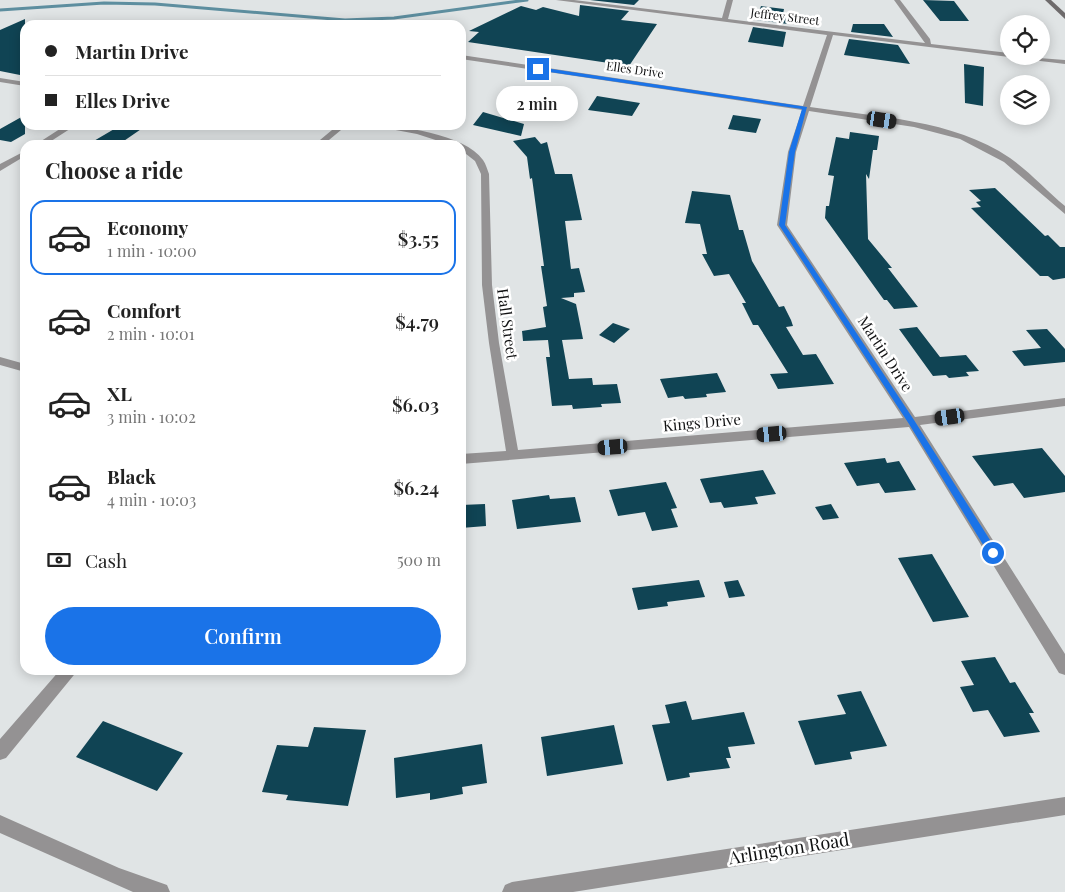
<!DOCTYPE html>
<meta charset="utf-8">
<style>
:root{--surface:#fff;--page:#f6f6f6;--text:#222;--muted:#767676;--line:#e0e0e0;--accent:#1a73e8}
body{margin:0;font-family:"Playfair Display",serif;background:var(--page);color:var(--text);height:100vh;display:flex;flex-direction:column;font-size:19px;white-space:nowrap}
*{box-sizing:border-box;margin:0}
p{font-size:16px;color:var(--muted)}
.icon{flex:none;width:28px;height:28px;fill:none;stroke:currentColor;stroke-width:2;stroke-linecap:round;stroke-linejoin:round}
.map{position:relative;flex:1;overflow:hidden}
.side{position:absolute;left:20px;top:140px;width:446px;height:535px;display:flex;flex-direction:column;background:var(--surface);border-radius:15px;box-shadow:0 2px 12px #0003}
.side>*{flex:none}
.banner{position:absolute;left:20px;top:20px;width:446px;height:110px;border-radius:15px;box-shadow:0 2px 12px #0003;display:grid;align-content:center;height:110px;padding:0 25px;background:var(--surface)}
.fabs{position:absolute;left:1000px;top:15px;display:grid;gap:10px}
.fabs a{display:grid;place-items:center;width:50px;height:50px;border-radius:50%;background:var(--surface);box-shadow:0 2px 12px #0003;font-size:25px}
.end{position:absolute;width:22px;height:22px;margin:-11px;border:6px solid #1a73e8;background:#fff;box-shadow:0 0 0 2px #fff}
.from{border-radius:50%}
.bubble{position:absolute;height:35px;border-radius:18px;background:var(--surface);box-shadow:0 2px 12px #0003;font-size:16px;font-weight:600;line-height:35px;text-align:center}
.car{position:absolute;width:15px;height:30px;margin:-15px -8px;border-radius:6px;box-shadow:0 0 4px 1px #0007;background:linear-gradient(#222 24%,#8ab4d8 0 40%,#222 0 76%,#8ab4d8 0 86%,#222 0)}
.banner b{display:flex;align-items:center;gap:18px;height:48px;font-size:19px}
.banner b+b{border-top:1px solid var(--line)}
.banner i{width:12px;height:12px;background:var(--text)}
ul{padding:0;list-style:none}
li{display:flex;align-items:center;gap:15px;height:75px;margin:0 10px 8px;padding:0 15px;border:2px solid transparent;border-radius:15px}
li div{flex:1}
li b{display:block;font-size:19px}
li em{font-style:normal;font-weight:600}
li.active{border-color:var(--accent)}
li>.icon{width:45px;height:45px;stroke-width:1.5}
h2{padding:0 25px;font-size:22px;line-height:60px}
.pay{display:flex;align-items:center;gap:12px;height:55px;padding:0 25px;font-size:19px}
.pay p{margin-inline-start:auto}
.primary-button{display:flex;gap:10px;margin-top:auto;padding:10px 25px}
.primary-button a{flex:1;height:58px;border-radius:30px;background:var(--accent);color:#fff;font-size:20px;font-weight:600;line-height:58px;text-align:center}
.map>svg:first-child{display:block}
</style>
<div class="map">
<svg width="1065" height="892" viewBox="0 0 1065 892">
<rect width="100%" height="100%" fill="#e0e4e5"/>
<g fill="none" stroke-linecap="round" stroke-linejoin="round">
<!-- stream -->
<path stroke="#5d8e9f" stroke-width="3" d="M0 10 104 3 155 4 345 20 394 18 527 0"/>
</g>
<!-- building -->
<path fill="#104454" d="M590 0H639L634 5Z
M923 0 954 1 969 21H940Z
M580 5 629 11 621 20 657 24 629 66 468 42 479 32 469 31 521 6 536 10 543 7 579 16Z
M761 6 784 9 783 14 790 15 788 24 756 20Z
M25 19V76L0 71V30Z
M853 24H884L893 37 851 32Z
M753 27 786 32 783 47 748 42Z
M849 39 898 45 910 64 844 55Z
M964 64 984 67 983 106 965 103Z
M597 96 640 103 632 116 588 110Z
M483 112 524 124 521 136 473 125Z
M25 115V134L11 142 0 140V129Z
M733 115 761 119 756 133 728 129Z
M121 125H147L118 145H87Z
M850 132 879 136 877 150H873L869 179 866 174 868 239 892 268H888L918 307 894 309 887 300H884L825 218 826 206H829L834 176 828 175 836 137 849 139Z
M535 137 541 144 547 142 555 174H572L582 220 565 221 571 269 579 268 585 292 574 293V297L561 298 576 304 583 339 562 340 569 379 592 378 593 385 617 384 621 403 601 404 602 407 573 409 572 405 552 406 546 357H550L548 340 523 341 522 331 546 327 543 307 547 306 541 266H544L532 178 530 179 527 157 513 141Z
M995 188 1045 236 1048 235 1060 247H1065V278L1053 280 1048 276H1040L971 208 981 207 976 202 981 201 969 190Z
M692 191 730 195 739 230H743L752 261 779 307 784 306 791 320 793 326 786 327 803 355 816 354 834 384 778 389 770 374 788 373 758 325H753L742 303H746L729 274 714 276 702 254H707L700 224 685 223Z
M613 323 630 329 614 343 599 335Z
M917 327 940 357 966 355 979 371 966 372 969 376 949 378 946 375 933 376 899 329Z
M1047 329 1065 349V362L1024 366 1012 351 1041 348 1026 330Z
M717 373 726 392 706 394 707 397 685 399 683 396 668 398 660 379Z
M1042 448 1065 476V492L1024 498 1013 483 994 486 972 456Z
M885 458 887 463 899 461 916 490 885 493 879 483 857 486 844 463Z
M763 470 776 494 755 497 758 504 724 508 721 502 710 503 700 479Z
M666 482 677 508 671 509 678 527 652 531 645 512 618 516 609 490Z
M549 495 550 499 575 497 581 522 517 529 512 500Z
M485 504 486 526 461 528V505Z
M831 504 839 518 823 520 815 507Z
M932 554 969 617 933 622 898 558Z
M699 580 705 597 667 602 668 606 638 610 632 588Z
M738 580 745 596 729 598 724 582Z
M995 657 1010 683 1015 682 1034 713H1029L1040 732 1004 737 988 710 973 712 960 687 974 685 961 661Z
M861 691 887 746 850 752 852 759 815 765 798 721 846 714 837 695Z
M686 701 692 720 744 712 755 744 728 747 731 758H726L730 768 689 773 690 777 667 781 652 725 670 723 665 705Z
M103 721 183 753 157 791 76 757Z
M614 725 623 764 547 776 541 737Z
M314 727 366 730 348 806 286 800 288 795 262 792 277 745 308 747Z
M482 744 487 783 462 787 463 794 430 800V793L396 798 394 758Z"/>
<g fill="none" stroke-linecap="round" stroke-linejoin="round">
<!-- street -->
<path fill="#949293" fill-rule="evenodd" d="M556 0H574L722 18 727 0H733L728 19 925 43 894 0H900L930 39 931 44 1009 53V56H1012L1009 57 833 35 810 107C876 117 953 119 1010 158 1030 172 1047 191 1065 206V214L1004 162 960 139 914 127 809 111 796 152 787 225 915 417 1065 398V406L920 425 1065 654V675L1059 673 909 427 461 464V454L506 451 489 343 482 285 481 174 475 161 461 150V145H451L417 134 369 125C398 125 465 134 483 160 486 164 487 169 489 174L492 285 499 343 518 450 903 418 777 225 788 152 802 110 461 59V55L803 106 827 35Z
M1012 56 1065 60V64L1015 58Z
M0 78 25 82V86L0 82Z
M66 125H76L45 145H35Z
M338 125H347L323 145H314Z
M25 151V156L0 171V164Z
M0 357 25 364V372L0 365Z
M60 670H78L6 758 0 760V739Z
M1065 797V815L573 892H502L505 885 512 882Z
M0 815 119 868 167 885 170 892H133L0 833Z"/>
<!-- secondary -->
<path fill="#6e6b6c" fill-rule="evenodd" d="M1045 0H1051L1065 13V19Z"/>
</g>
<!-- route -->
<path fill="#1a73e8" d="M538 67 807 107 795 152 785 225 914 420 997 551V556H990L909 424 779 225 789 152 802 109 536 70Z"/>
<g text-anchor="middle" stroke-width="5" stroke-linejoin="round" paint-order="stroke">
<!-- far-street labels -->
<g font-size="12" fill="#101112" stroke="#fff">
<text transform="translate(785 17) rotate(7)" y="4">Jeffrey Street</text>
<text transform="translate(635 70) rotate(8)" y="4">Elles Drive</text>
</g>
<!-- street labels -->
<g font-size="15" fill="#101112" stroke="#fff">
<text transform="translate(507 324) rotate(82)" y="5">Hall Street</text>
<text transform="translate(885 354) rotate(57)" y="5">Martin Drive</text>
<text transform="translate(702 423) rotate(-5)" y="5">Kings Drive</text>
</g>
<!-- near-street labels -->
<g font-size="18" fill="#101112" stroke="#fff">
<text transform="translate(789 849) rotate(-9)" y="6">Arlington Road</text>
</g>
</g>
</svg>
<div class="fabs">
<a><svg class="icon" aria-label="locate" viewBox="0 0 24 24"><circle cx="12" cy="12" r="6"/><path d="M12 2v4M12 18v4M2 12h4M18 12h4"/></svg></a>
<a><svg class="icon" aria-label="layers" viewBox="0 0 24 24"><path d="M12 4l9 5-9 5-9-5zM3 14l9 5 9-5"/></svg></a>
</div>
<i class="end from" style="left:993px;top:553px"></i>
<i class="end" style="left:538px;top:69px"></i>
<div class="bubble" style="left:496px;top:86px;width:82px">2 min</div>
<i class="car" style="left:882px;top:120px;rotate:99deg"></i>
<i class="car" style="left:950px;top:417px;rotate:262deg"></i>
<i class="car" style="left:772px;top:434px;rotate:265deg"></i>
<i class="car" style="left:613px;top:447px;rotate:265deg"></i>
<div class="banner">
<b><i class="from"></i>Martin Drive</b>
<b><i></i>Elles Drive</b>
</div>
<section class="side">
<h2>Choose a ride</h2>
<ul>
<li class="active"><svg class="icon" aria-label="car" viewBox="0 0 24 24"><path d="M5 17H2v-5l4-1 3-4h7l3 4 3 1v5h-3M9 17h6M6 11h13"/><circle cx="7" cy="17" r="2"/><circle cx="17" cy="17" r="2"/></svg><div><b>Economy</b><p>1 min · 10:00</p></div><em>$3.55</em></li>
<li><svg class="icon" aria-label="car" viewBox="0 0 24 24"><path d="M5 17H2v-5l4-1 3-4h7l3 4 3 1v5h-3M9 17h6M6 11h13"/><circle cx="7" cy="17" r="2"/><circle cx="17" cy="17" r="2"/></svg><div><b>Comfort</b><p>2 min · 10:01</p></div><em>$4.79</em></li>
<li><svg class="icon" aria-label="car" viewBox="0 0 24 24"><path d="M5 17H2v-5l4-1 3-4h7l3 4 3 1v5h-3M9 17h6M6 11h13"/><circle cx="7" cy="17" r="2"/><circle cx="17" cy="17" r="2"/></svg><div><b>XL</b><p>3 min · 10:02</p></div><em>$6.03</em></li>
<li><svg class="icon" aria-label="car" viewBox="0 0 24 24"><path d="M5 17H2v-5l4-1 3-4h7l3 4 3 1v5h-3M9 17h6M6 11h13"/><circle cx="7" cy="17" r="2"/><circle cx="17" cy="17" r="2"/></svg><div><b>Black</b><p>4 min · 10:03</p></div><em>$6.24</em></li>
</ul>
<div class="pay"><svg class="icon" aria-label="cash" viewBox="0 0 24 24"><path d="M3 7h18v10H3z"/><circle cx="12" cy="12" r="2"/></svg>Cash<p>500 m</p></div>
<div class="primary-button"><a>Confirm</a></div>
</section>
</div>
